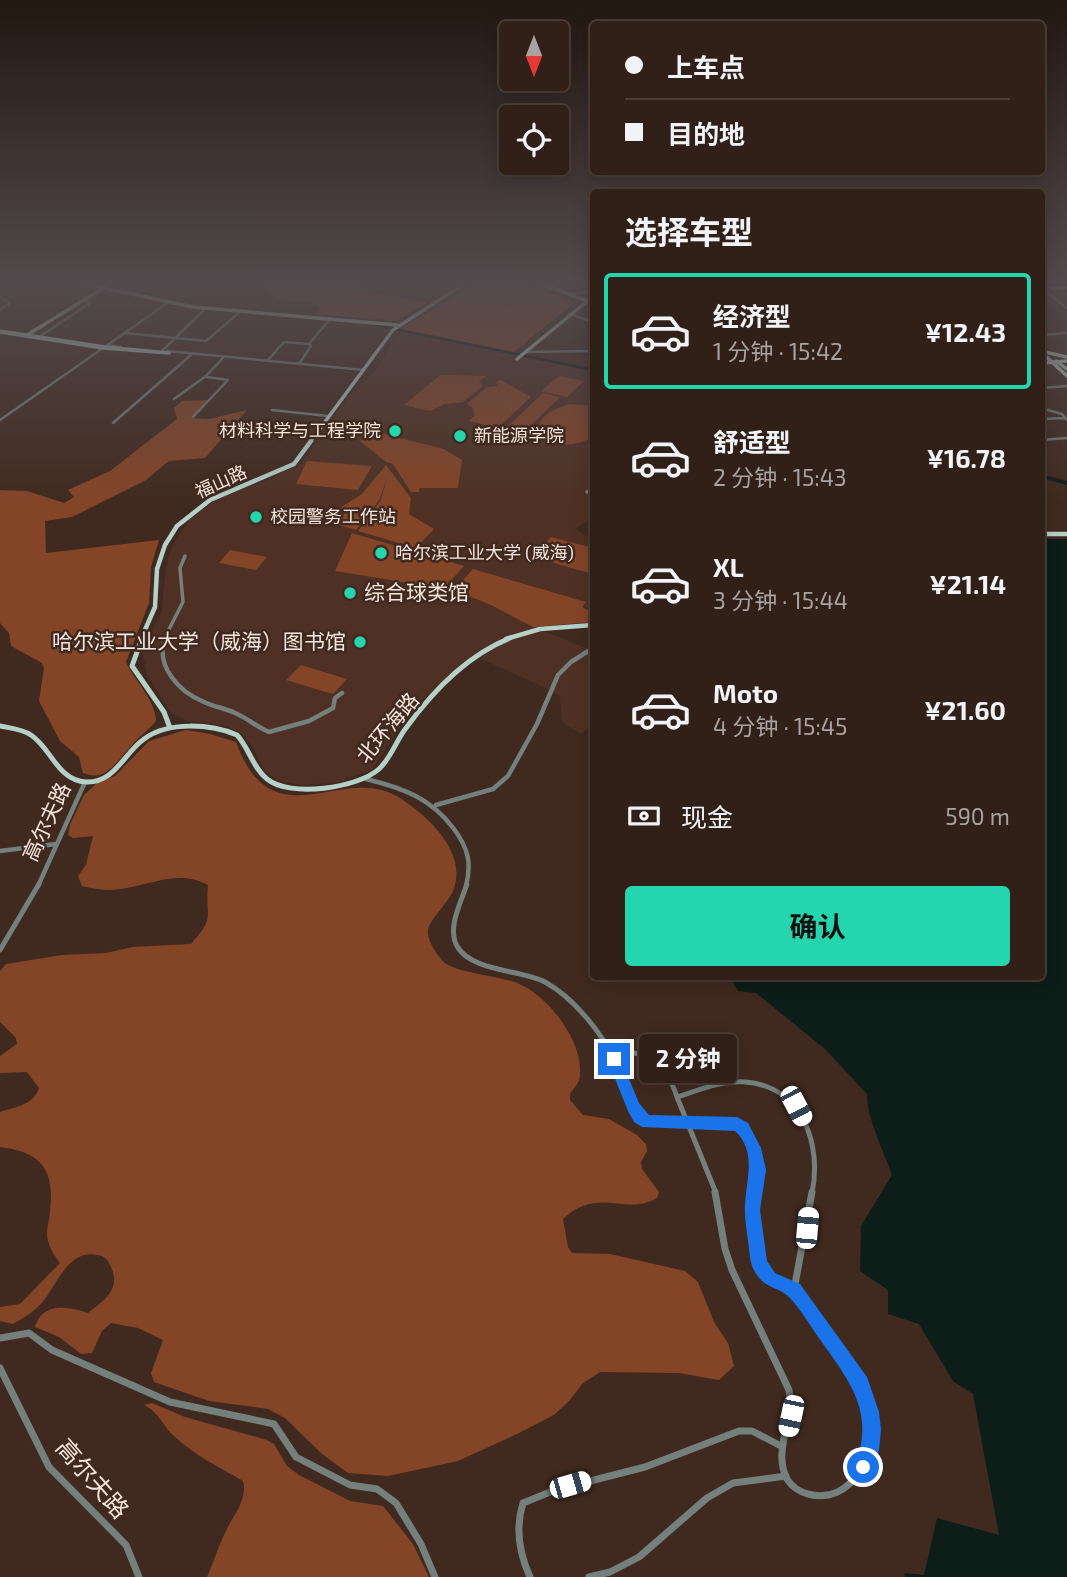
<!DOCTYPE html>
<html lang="zh">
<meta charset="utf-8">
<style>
:root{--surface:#302017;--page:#3c2d24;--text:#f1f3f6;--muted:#a8a3a1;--line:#4b3e36;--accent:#24d5ae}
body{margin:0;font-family:"Exo 2","Noto Sans SC",sans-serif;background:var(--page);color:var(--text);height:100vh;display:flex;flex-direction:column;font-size:26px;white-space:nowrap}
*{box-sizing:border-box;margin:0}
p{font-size:23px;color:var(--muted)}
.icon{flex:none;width:38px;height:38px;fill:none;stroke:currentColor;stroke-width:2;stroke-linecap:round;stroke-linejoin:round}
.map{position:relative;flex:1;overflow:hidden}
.side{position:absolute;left:590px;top:189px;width:455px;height:791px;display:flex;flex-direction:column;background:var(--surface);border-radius:7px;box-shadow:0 4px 18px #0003,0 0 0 2px var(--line)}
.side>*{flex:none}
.banner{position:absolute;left:590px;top:21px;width:455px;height:154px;border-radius:7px;box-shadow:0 4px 18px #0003,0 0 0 2px var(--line);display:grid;align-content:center;height:154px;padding:0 35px;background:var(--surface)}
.needle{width:46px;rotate:180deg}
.buttons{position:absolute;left:499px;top:21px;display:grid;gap:14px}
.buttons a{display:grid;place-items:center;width:70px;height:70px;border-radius:7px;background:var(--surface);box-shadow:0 4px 18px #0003,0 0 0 2px var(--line);font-size:35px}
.end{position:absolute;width:32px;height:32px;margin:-16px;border:9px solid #1a73e8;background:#fff;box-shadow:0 0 0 4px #fff}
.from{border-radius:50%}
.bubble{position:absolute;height:49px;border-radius:7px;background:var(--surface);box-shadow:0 4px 18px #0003,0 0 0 2px var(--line);font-size:23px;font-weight:700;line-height:49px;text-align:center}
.car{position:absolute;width:21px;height:42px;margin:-21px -10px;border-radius:9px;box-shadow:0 0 5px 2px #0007;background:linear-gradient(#fff 24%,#345 0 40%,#fff 0 76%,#345 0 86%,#fff 0)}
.banner b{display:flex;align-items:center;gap:24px;height:66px;font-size:26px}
.banner b+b{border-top:2px solid var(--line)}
.banner i{width:18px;height:18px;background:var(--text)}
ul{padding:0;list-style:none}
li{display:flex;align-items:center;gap:21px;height:116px;margin:0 14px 10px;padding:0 21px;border:4px solid transparent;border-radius:7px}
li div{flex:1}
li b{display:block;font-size:26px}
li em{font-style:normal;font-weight:700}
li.current{border-color:var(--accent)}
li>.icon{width:63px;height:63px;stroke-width:1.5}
h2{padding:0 35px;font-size:32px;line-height:84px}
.pay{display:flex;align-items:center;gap:18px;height:77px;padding:0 35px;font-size:26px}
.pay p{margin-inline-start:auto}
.primary-button{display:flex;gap:14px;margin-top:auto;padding:14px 35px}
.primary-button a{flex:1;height:80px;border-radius:7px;background:var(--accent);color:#111;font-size:28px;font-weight:700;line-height:80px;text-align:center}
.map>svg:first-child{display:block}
</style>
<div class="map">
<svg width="1067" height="1577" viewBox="0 0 1067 1577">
<rect width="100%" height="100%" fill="#402a1f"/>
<!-- built -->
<path fill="#4e3124" d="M400 332 513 355 511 358 521 360 526 357 593 371V517L575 529 593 540V622L534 627 593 651V722L581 734 562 722 560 697 554 692 473 655 428 694 401 724 373 769 339 782 302 785 279 781 266 773 250 743 241 733 227 726 188 721 171 713 147 675 142 649 161 614 167 559 177 537 190 519 217 499 270 479 301 463 347 399 374 372Z"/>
<!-- green -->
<path fill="#844527" d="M261 284H363L357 290 428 302 396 321 316 314 321 307 312 305 313 301C296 302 268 303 261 284Z
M475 284H528L574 303 514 352 400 329Z
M439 376 442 375 487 376 479 381 483 386 463 402 445 404 430 411 404 405Z
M559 376 584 381 567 397 541 391Z
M501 380 531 397 498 428 469 421 474 416V409L467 404 487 387 497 386 496 382Z
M543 393 560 397 521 435 503 431Z
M207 400 192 418 209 419 247 410 205 458 169 461 146 480 72 517 45 521 46 553 159 540 151 567 149 603 126 662C134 680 156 701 156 721 149 730 139 736 132 745 117 760 107 783 83 773L79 757 60 741 39 701 44 668 42 663 11 646 9 633 0 623V490L27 491 64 503 74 497 68 490 110 471 177 419 174 408 182 401Z
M569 404 593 406V437C575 447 557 447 538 437 534 418 553 409 569 404Z
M371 431 444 449 462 460 458 488H419V492H411L393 464 386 462 360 441Z
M307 461 372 466 358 490 296 484Z
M386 465 411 498 409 514 434 529 416 548 358 531 381 500 387 477 380 499 356 530 321 520 362 494Z
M352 533 464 566 446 586 440 588 335 571Z
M551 537 593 548V574L533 557Z
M230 550 267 557 256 570 219 563Z
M473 569 586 602 582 607 593 613V622L533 627 491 605 454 590Z
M301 665 347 679 333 694 286 680Z
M186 730 210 734 236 742C274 846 344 758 403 800 431 819 468 854 453 891 447 904 435 914 429 926 424 937 437 956 445 963 458 973 500 976 517 983 548 995 583 1041 580 1075 580 1082 574 1088 570 1094V1100L583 1115 609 1119 637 1135 646 1144 647 1151 641 1162 642 1169 659 1192 657 1198C624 1217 599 1185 563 1219L568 1247 572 1253 610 1254 685 1271 698 1282 714 1322 728 1343 734 1366 719 1380 679 1373 600 1372 583 1383 570 1400 554 1415 517 1434 458 1461 388 1476 348 1473 322 1454 285 1418 268 1409 209 1401 154 1382 151 1373 163 1340 138 1328 111 1323 102 1331 92 1353 81 1354 59 1337 35 1327C42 1302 68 1306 88 1313 106 1299 122 1288 110 1265 108 1260 104 1256 98 1255 66 1249 57 1287 40 1305 32 1313 23 1318 13 1324L0 1321V1307L20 1304 60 1263C53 1254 47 1244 47 1233 47 1225 50 1218 50 1211 55 1168 40 1152 0 1147V1112C15 1107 34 1105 39 1088L27 1072 0 1073V1056L17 1044 16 1038 0 1022V971L6 964 62 955 106 953 133 947 191 944C216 916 205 920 208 885 175 867 144 889 110 890 100 890 91 888 82 886L78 876 86 865 93 836 73 838 68 835 70 825 84 795 98 782 115 776 149 741Z
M152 1403 185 1417 267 1440 274 1444 287 1466 299 1475 350 1501 383 1506 413 1544 429 1577H207C214 1562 218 1546 226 1531 233 1515 248 1500 243 1481 219 1467 194 1455 174 1436 162 1425 159 1412 144 1405Z"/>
<!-- water -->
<path fill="#0d1d18" d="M1041 539H1067V1577H905L904 1573 924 1575 937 1518 999 1535 973 1394 953 1381 919 1324 888 1314V1290L860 1271 861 1226 892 1175C884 1152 866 1116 867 1094L825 1049 756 993 738 991 730 977 1041 976Z"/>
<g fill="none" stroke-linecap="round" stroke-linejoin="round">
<!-- canal-far1 -->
<path stroke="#0d1d18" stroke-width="2.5" d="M371 324 593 370"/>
<!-- canal -->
<path stroke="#0d1d18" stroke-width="3.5" d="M1041 476 1067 483"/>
<!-- minor-far4 -->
<path stroke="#73807b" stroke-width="2.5" d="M1043 289 1067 308
M571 294 593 291
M0 297 10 303 0 310
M570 314 593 322
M125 333 206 341 241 311
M1041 335 1067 333
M39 337 90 303 84 300
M107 345 120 347
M162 351 206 308
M167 351 364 370
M526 352 593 351
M268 360 284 342 309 344
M299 364 311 346 309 344 330 319
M207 377 228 380
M1041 388 1067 386
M174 399 206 376 223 358
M1041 408 1062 414 1067 420
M272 410 328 416
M193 417 228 380
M1041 419 1065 418
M0 420 169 302
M113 423 191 355
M1041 440 1067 438"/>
<!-- minor-far3 -->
<path stroke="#73807b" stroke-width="3.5" d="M587 492 593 490
M164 639 183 602 180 568 185 556"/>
<!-- minor-far2 -->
<path stroke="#73807b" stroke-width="4.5" d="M165 638C155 666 179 692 204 702 214 707 225 708 235 713 247 718 257 727 269 732L309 721 333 708 335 698 342 693
M366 779C403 788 431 798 454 829 468 848 472 863 466 886
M436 805 493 789 508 776 537 724 558 675 571 662 593 648
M0 851 56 844
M38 886 85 782"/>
<!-- minor-far1 -->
<path stroke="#73807b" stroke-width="5" d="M467 884C461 902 447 928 457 946 470 971 522 970 545 982 574 998 602 1033 616 1063 625 1081 630 1100 640 1117L671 1123 737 1124C757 1147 759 1163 756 1193
M0 950 39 884
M607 1048C648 1055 663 1055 677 1097
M677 1097 716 1193
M677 1097C699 1090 723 1080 746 1082 803 1087 822 1145 812 1193"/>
<!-- minor -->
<path stroke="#73807b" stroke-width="7" d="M715 1192 725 1249 732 1270 789 1390C795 1419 772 1451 787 1479 792 1487 800 1492 808 1494 852 1506 877 1453 870 1417 861 1367 824 1329 794 1290L812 1192
M756 1192C754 1219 748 1255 770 1277 776 1282 787 1286 794 1290
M0 1338 29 1333 52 1350 170 1402 274 1424 296 1457 350 1485 377 1489 396 1503 421 1544 435 1577
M0 1368 49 1467 126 1545 139 1577
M530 1577C519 1553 515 1529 523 1503L555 1490 645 1467 739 1431H752L781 1446
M589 1577 610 1572 639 1557 707 1498 733 1483 786 1476"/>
<!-- major-far2 -->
<path stroke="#b5d1c7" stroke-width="3.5" d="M85 284 193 307 397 325
M542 284 593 303
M1041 289 1067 287
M0 331 105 347 169 353 103 348 0 332
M27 335 110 284
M1041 352 1067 376
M1045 352 1067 357
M517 359 590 299
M1056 361 1067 369
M1041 363 1067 361
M310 442 393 330 464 284"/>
<!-- major-far1 -->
<path stroke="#b5d1c7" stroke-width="4.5" d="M1041 534H1067
M141 639 155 607 157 569 165 545 177 526 210 500 294 464 311 441
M506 639 540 629 593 625"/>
<!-- major -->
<path stroke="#b5d1c7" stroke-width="5" d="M142 638 132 666 164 712 170 728
M0 726C10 728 22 729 31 735 51 748 58 781 86 782 115 783 124 753 144 739 168 721 211 724 237 735 249 748 253 768 267 779 290 798 358 788 379 769 391 758 396 741 406 728 432 692 468 655 510 638"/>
</g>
<!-- sky -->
<linearGradient id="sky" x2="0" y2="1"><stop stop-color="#231711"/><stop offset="0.56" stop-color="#534a4d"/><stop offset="1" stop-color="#534a4d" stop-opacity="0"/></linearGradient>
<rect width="1067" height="505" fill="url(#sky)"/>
<!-- route -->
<path fill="#1a73e8" d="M614 1053 619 1055 639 1103 649 1115 737 1117 748 1123 761 1148 766 1170 760 1210 767 1261 775 1273 800 1284 867 1377 879 1412 881 1430 879 1450 869 1473 863 1476 856 1473 854 1467C876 1414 851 1383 821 1341 811 1327 802 1311 790 1298 777 1285 764 1290 754 1270 750 1263 750 1256 749 1249 748 1237 745 1224 745 1212 744 1184 759 1153 735 1131L642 1127 634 1122 628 1111 607 1059Z"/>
<!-- markers -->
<g fill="#24d5ae" stroke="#402a1f" stroke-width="2.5">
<circle cx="395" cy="431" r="7"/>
<circle cx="460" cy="436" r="7"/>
<circle cx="256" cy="517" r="7"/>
<circle cx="381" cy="553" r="7"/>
<circle cx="350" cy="593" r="7"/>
<circle cx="360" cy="642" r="7"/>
</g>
<g text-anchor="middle" stroke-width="5" stroke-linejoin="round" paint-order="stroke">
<!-- far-poi labels -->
<g font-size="18" fill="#f4e4de" stroke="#402a1f" text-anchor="start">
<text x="381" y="437" text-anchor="end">材料科学与工程学院</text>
<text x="474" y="442">新能源学院</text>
<text x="270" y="523">校园警务工作站</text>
<text x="395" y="559">哈尔滨工业大学 (威海)</text>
</g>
<!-- far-street labels -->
<g font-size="18" fill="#f4e4de" stroke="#402a1f">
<text transform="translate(221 482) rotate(-24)" y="6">福山路</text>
</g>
<!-- poi labels -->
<g font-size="21" fill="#f4e4de" stroke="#402a1f" text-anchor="start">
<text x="364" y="600">综合球类馆</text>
<text x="346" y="649" text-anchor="end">哈尔滨工业大学（威海）图书馆</text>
</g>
<!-- street labels -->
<g font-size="21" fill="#f4e4de" stroke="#402a1f">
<text transform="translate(388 728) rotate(-50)" y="7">北环海路</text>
<text transform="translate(47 822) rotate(-65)" y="7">高尔夫路</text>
</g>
<!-- near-street labels -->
<g font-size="24" fill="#f4e4de" stroke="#402a1f">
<text transform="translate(92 1479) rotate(49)" y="8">高尔夫路</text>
</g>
</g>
</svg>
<div class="buttons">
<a><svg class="needle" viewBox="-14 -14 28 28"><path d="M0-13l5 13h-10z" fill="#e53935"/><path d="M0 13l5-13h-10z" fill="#a8a3a1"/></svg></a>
<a><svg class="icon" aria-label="locate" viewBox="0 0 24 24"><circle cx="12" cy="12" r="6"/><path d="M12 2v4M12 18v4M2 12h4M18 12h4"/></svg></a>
</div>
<i class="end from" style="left:863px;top:1467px"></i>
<i class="end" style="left:614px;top:1059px"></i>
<div class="bubble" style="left:639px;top:1034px;width:98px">2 分钟</div>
<i class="car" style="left:796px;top:1106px;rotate:152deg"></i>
<i class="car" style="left:807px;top:1228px;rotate:5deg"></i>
<i class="car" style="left:791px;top:1416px;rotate:192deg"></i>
<i class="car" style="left:570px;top:1485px;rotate:74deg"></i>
<div class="banner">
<b><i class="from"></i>上车点</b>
<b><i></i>目的地</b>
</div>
<section class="side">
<h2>选择车型</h2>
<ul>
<li class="current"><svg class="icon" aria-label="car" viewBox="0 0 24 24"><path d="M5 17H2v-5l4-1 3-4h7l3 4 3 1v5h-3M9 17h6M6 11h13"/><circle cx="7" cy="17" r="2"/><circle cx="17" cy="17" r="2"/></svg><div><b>经济型</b><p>1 分钟 · 15:42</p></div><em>¥12.43</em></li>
<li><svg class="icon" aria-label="car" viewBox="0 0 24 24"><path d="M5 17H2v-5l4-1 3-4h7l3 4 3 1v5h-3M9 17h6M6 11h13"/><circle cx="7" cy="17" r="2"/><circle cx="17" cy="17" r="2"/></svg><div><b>舒适型</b><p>2 分钟 · 15:43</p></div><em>¥16.78</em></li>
<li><svg class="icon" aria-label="car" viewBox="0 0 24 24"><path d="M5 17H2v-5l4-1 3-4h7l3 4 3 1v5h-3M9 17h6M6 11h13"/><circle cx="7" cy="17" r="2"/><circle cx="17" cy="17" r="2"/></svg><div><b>XL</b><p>3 分钟 · 15:44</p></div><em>¥21.14</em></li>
<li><svg class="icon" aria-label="car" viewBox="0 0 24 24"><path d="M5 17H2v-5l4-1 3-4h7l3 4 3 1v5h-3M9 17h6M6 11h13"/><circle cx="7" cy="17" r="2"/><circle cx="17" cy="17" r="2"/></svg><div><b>Moto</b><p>4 分钟 · 15:45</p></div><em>¥21.60</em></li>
</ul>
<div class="pay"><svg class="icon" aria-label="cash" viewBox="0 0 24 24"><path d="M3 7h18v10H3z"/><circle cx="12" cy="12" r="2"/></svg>现金<p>590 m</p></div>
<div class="primary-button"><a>确认</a></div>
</section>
</div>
